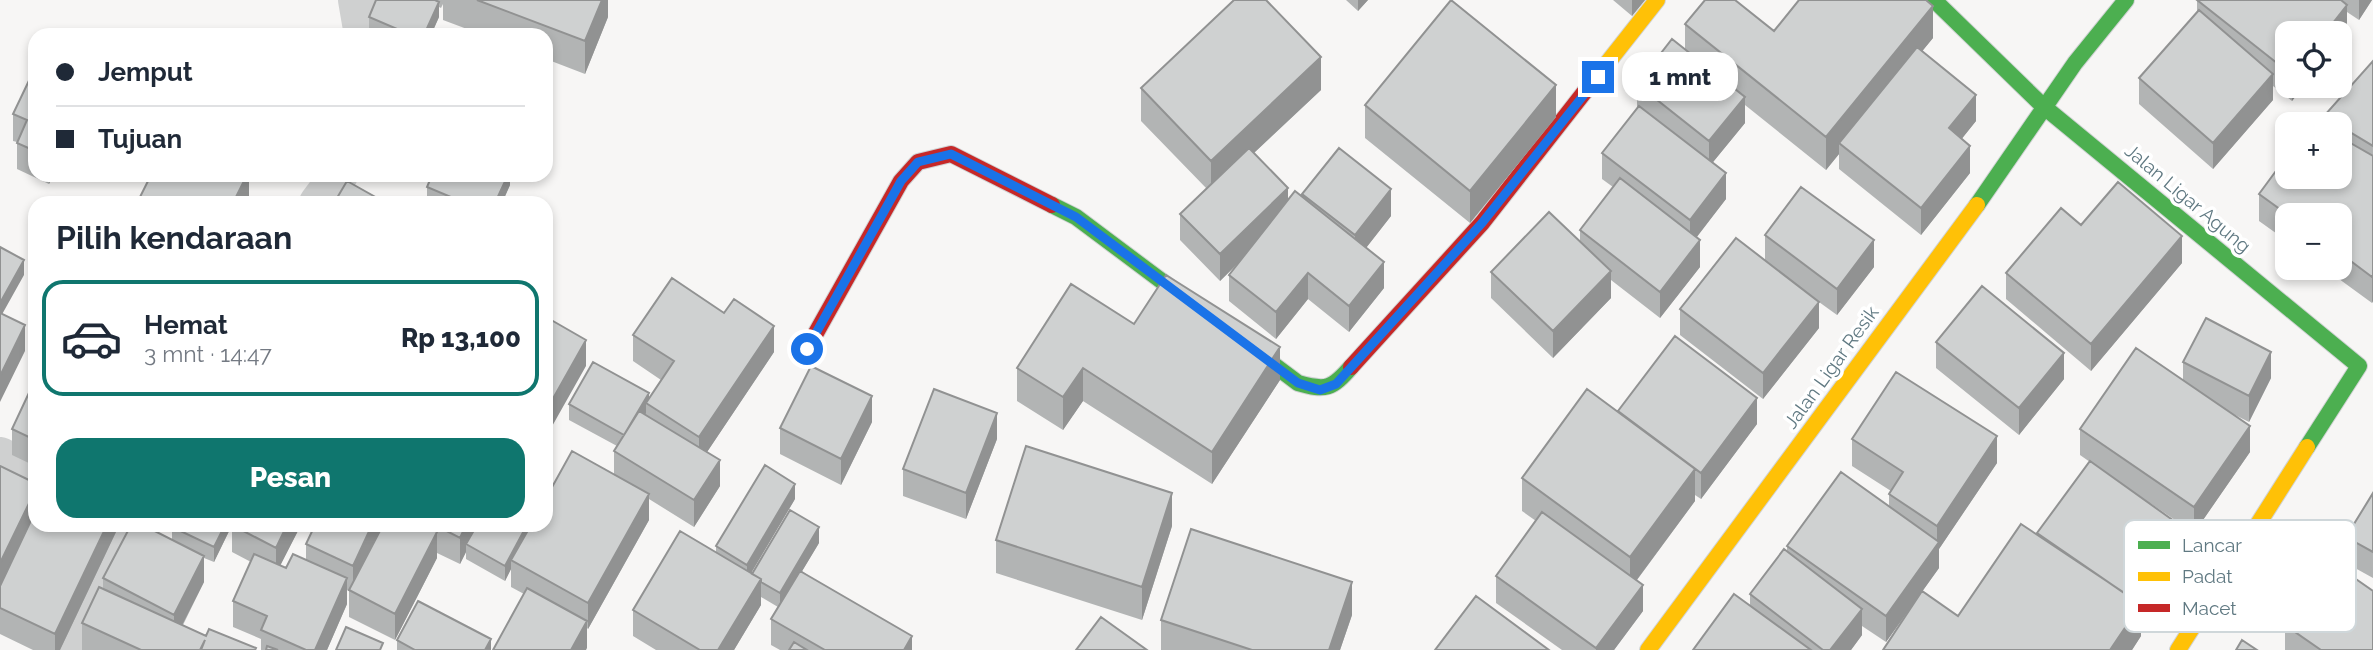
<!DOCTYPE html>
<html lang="id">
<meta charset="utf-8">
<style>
:root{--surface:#fff;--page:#f2f2f3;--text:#1f2937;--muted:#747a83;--line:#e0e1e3;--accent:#0f766e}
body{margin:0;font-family:Raleway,sans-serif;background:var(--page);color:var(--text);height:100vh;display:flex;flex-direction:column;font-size:26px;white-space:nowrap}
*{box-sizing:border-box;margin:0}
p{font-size:23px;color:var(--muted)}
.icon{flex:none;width:38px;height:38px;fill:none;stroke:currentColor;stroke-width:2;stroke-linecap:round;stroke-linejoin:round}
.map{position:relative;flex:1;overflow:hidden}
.side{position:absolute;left:28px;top:196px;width:525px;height:336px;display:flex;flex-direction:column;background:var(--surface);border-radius:21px;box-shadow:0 4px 10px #0003}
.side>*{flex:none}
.hud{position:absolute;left:28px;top:28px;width:525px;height:154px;border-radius:21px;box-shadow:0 4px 10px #0003;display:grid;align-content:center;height:154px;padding:0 28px;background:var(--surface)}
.fabs{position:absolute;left:2275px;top:21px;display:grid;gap:14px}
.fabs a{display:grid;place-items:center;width:77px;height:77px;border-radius:14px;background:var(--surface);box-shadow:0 4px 10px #0003;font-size:35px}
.end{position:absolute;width:32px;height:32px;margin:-16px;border:9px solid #1a73e8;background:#fff;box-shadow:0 0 0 4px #fff}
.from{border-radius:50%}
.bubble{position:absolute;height:49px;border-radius:21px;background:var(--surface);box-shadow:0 4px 10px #0003;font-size:23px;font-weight:800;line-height:49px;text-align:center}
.hud b{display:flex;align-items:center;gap:24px;height:66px;font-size:26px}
.hud b+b{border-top:2px solid var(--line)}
.hud i{width:18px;height:18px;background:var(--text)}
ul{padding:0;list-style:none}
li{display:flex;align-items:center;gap:21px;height:116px;margin:0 14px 10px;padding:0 14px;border:4px solid var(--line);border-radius:21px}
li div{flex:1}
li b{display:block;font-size:26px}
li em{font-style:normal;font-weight:800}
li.current{border-color:var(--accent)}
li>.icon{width:63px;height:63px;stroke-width:1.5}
h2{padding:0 28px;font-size:32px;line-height:84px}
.cta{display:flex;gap:14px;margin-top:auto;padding:14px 28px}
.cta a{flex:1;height:80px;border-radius:21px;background:var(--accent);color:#fff;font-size:28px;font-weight:800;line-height:80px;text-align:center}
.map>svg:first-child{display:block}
</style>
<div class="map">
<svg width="2373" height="650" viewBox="0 0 2373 650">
<rect width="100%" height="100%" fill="#f7f6f5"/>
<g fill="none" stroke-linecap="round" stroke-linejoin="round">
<defs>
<path id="fast" d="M1934 0 2043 106 2359 366 2307 447
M1052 205 1076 217 1298 383C1326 391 1332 389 1351 367
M1977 205 2075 63 2126 0"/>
<path id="slow" d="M1590 85 1657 0
M1648 650 1977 205
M2178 650 2307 447"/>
<path id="jam" d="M807 349 901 181 918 162 951 154 1052 205
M1351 367 1482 223 1590 85"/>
</defs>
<!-- fast casing -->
<use href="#fast" stroke="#d0d3d4" stroke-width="18"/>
<!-- slow casing -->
<use href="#slow" stroke="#d0d3d4" stroke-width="18"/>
<!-- jam casing -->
<use href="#jam" stroke="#d0d3d4" stroke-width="18"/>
<!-- street -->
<path stroke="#cfd0d0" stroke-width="38" d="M357 0 363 35
M318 203 339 175
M0 456 35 474
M75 650 130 525"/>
<!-- fast -->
<use href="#fast" stroke="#4caf50" stroke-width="16"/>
<!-- slow -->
<use href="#slow" stroke="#ffc107" stroke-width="16"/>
<!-- jam -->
<use href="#jam" stroke="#c62828" stroke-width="16"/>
</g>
<!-- wall -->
<path fill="#b2b4b4" d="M376 0H608V17L585 74 546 59V35H483L443 20V4L441 8 439 7V17L431 35H376L369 32V17Z
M1346 0H1368L1358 11Z
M1613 0H1645L1632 16Z
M2197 0H2372L2359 20 2347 12V32L2340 41V33H2287V86H2304L2292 101 2273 86V100L2213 169 2139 104V78L2197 12Z
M1685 24 1774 31 1933 38 1922 51 1976 121 1961 139 1970 173 1921 235 1839 169V154L1826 170 1745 105V123L1713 162 1726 199 1696 237 1700 267 1660 318 1611 280V298L1553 358 1491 298V272L1580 242V230L1613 187 1602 179V153L1637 108V84L1685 50Z
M2373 61V301L2372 303 2324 268H2340V215H2287V241L2259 221V194L2340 177V124H2324V116Z
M35 68V175H53L49 184 17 169V142L13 141V114Z
M1141 88 1321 90 1254 153 1288 200 1302 197V194L1391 216 1366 248 1384 288 1349 332 1308 299 1276 339 1229 301V275L1241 260 1220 281 1180 240V214L1207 189 1141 121Z
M1365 105 1556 117 1470 223 1365 138Z
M510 175V185L502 203H430L427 202V187Z
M2081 225 2182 263 2091 371 2006 299V273Z
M1765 235 1874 267 1837 315 1819 302V328L1763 399 1680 335V309L1765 261Z
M1134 324 1280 380 1212 484 1083 401 1063 430 1017 401V368Z
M633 335 774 352 707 452 720 486 694 527 649 499V520L588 629 587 628V648L524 594 511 587V569L505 581 466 559V552L460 564 437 553V558L395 640 349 617V591L347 590V604L327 650H261V639L233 627V601L251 562 232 552V525H301L280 565 286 568 306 560V544L315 525H546L614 474V451L617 446 569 420V404L649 398 661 380 633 361Z
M1936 342 2064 379 2019 435 1936 368Z
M2183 362 2271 378 2249 422 2231 413 2250 452 2194 533 2150 503 2181 552 2141 608V636L2132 650H1883L1958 616 2037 534 2090 462 2080 455V429L2183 380Z
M35 380V466L12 455V429Z
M1618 411 1757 424 1701 499 1695 495V501L1637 580 1643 611 1614 650H1562L1496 603V576L1536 521 1522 511V478Z
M872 422 841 485 780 454V428Z
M997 439 966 519 903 496V469Z
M1852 439 1997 463 1939 549V568L1886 642 1862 626V635L1851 650H1693L1750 606V594L1787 551V546L1889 506V494L1891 491 1852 466Z
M0 466 35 525H116V532L60 650H33L0 634Z
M2373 493V578L2346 563V537Z
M795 499 751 573 819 543 802 571 912 650H780L771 645V619L778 607 761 597V605L734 650H656L633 636V610L716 552V546Z
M232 525 214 562 204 558V582L183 625 206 636 256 650H82V623L103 588V578L172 539V527Z
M1172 526 1142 620 996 573V540Z
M1352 615 1340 650H1161V620Z
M2285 625 2373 650H2285Z
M397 640 491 650H397Z"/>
<!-- shaded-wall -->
<path fill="#919292" d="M602 0H608V17L585 74V41Z
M1358 0H1368L1358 11Z
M1632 0H1645L1632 16Z
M2359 0H2372L2359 20Z
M439 2V17L431 35H424Z
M2347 5V32L2340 41V33H2325Z
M1933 6V38L1844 147 1839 143V154L1826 170V137Z
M1321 57V90L1211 193V161Z
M2273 74V100L2213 169V143Z
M1556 85V117L1470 223V191Z
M2292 86H2304L2292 101Z
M1976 95V121L1949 155V128Z
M1745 97V123L1709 167V141Z
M1970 146V173L1921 235V208Z
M1726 173V199L1690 246V220Z
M49 175H53L49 184Z
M247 175H249V196L246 203H233Z
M508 175H510V185L502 203H495Z
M1288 188V214L1220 281V254Z
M1391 189V216L1355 262V235Z
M2182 236V263L2091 371V344Z
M1700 240V267L1660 318V292Z
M1874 240V267L1837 315V289Z
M24 260V275L0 318V303Z
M1384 262V288L1349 332V306Z
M1611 271V298L1553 358V331Z
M1308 273V299L1276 339V312Z
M2373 275V301L2372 303V277Z
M1819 302V328L1763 399V373Z
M25 325V351L0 402V376Z
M774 326V352L699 464V437Z
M586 340V366L546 437V411Z
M1280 347V380L1212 484V452Z
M2271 352V378L2249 422V396Z
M2064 353V379L2019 435V408Z
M1083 368V401L1063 430V397Z
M649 393V404L646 403V413L625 451V435Z
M872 396V422L841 485V459Z
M1757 398V424L1701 499V473Z
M997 413V439L966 519V493Z
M2250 426V452L2194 533V507Z
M1997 436V463L1939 549V568L1886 642V616L1937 544V526Z
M720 460V486L694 527V500Z
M1695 469V501L1630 589V557Z
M795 484V499L747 580V565Z
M35 491V518L0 590V563Z
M1172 493V526L1142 620V587Z
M649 494V520L588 629V603Z
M107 525H116V532L60 650H55V634Z
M225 525H232L214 562V547Z
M287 525H301L276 574V548Z
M372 525H384L353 592V566Z
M466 525H480L466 544V552L460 564V538Z
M527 525H533L511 560V569L505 581V566Z
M2181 526V552L2141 608V636L2132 650H2110L2129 599Z
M819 527V543L780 608V593Z
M437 532V558L395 640V614Z
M204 556V582L174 641V615Z
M347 578V604L327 650H315Z
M761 579V605L734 650H718Z
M1352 582V615L1340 650H1329Z
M1643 585V611L1614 650H1596V648Z
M1862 609V635L1851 650H1830Z
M587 621V648L586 650H571Z
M912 636V650H904Z
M491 639V650H485Z"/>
<!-- building -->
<path fill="#cfd1d1" stroke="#919292" stroke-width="2" d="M376 0H435L439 2 424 35H411L369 17Z
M477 0H602L585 41Z
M1234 0H1266L1321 57 1211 161 1141 88Z
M1451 0 1556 85 1470 191 1365 105Z
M1705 0H1735L1774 31 1799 0H1926L1933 6 1826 137 1685 24Z
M2197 0H2341L2347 5 2325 33H2287V71Z
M2199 10 2273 74 2213 143 2139 78Z
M1672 39 1745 97 1709 141 1637 84Z
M1917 47 1976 95 1949 128 1970 146 1921 208 1839 143Z
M2373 61V146L2340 126V124H2337L2324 116Z
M35 68V151L17 143 27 120 13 114Z
M1639 106 1726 173 1690 220 1602 153Z
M2340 137 2373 156V275L2372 277 2340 253V215H2288L2259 194 2287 156V177H2340Z
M1249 148 1288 188 1220 254 1180 214Z
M1339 148 1391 189 1355 235 1302 194Z
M151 175H247L233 203H137Z
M432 175H508L495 203H465L427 187Z
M1620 178 1700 240 1660 292 1580 230Z
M347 181 386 203H334Z
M2118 182 2182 236 2091 344 2006 273 2061 208 2081 225Z
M1801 187 1874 240 1837 289 1765 235Z
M1295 191 1384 262 1349 306 1308 273 1276 312 1229 275Z
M1549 212 1611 271 1553 331 1491 272Z
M1736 238 1819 302 1763 373 1680 309Z
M0 247 24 260 0 303Z
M1166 275 1280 347 1212 452 1083 368 1063 397 1017 368 1071 284 1134 324Z
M672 278 724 313 734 299 774 326 699 437 646 403 674 361 633 335Z
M1982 286 2064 353 2019 408 1936 342Z
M0 313 25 325 0 376Z
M546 317 586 340 546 411Z
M2206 318 2271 352 2249 396 2183 362Z
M1675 336 1757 398 1701 473 1618 411Z
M2136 348 2250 426 2194 507 2080 429Z
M593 362 649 393 624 435 569 404Z
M811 366 872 396 841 459 780 428Z
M1896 372 1997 436 1937 526 1889 494 1903 472 1852 439Z
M35 380V440L12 429Z
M934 389 997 413 966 493 903 469Z
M1587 389 1695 469 1630 557 1522 478Z
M639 411 720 460 694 500 614 451Z
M1026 446 1172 493 1142 587 996 540Z
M572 451 649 494 588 603 511 560 531 525H546V498Z
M2090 461 2181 526 2130 597 2037 533Z
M765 465 795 484 747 565 716 546Z
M0 466 35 483V491L0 563Z
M1841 472 1939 542 1886 616 1787 546Z
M2373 493V552L2346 537Z
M790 510 819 527 780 593 761 582V579L752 574Z
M35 512V525H107L55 634 0 608V586Z
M1542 512 1643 585 1596 648 1496 576Z
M2021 524 2141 604 2110 650H1883L1922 591 1958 616Z
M131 525H143L204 556 174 615 103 578Z
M173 525H225L214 547 172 527Z
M232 525H287L276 548Z
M315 525H372L353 566 306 544Z
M383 525H424L437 532 395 614 349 590Z
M435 525H466L460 538Z
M477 525H527L505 566 466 544Z
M1191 529 1352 582 1329 650H1252L1161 620Z
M680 531 761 579 718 650H700L633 610Z
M1784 549 1862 609 1830 650H1823L1750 594Z
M254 554 286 568 293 554 347 578 315 650H306L261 630 267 616 233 601Z
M2330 561 2373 591V650H2321L2285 625Z
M800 571 912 636 904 650H825L771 619Z
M99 587 206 636 209 629 256 648 255 650H201L205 640 200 650H141L82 623Z
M527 588 587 621 571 650H493Z
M1734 594 1811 650H1693Z
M1476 596 1549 650H1435Z
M418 601 491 639 485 650H415L397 640Z
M1101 617 1147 650H1076Z
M346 627 383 643 380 650H336Z
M2242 640 2257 650H2236Z
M794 642 807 650H789Z
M267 646 278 650H266Z"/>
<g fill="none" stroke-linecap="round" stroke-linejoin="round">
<!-- route -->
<path stroke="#1a73e8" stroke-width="9" d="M807 349 901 181 918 162 951 154 1076 217 1298 383 1320 390 1336 384 1482 223 1598 77"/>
</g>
<g text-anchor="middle" stroke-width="7" stroke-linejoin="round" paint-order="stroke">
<!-- street labels -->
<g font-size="19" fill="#607982" stroke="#fff">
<text transform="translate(2188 198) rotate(40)" y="7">Jalan Ligar Agung</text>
<text transform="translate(1831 367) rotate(-54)" y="7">Jalan Ligar Resik</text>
</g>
</g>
<!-- legend -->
<rect x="2124" y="520" width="232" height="112" rx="10" fill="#fff" stroke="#cfd7da" stroke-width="2"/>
<rect x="2138" y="541" width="32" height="8" fill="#4caf50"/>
<rect x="2138" y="572" width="32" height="9" fill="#ffc107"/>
<rect x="2138" y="604" width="32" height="8" fill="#c62828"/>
<g font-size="19" fill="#607982">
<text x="2182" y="552">Lancar</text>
<text x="2182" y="583">Padat</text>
<text x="2182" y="615">Macet</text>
</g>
</svg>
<div class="fabs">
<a><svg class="icon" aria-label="locate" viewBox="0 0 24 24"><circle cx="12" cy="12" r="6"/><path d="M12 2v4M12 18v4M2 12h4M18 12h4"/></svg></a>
<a>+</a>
<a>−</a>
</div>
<i class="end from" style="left:807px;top:349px"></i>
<i class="end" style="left:1598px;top:77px"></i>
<div class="bubble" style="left:1622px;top:52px;width:116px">1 mnt</div>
<div class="hud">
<b><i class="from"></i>Jemput</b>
<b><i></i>Tujuan</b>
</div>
<section class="side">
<h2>Pilih kendaraan</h2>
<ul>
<li class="current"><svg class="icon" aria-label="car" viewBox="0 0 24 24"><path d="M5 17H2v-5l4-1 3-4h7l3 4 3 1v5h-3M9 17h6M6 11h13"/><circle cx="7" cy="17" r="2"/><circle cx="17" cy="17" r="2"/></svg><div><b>Hemat</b><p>3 mnt · 14:47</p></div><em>Rp 13,100</em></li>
</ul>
<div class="cta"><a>Pesan</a></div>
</section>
</div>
